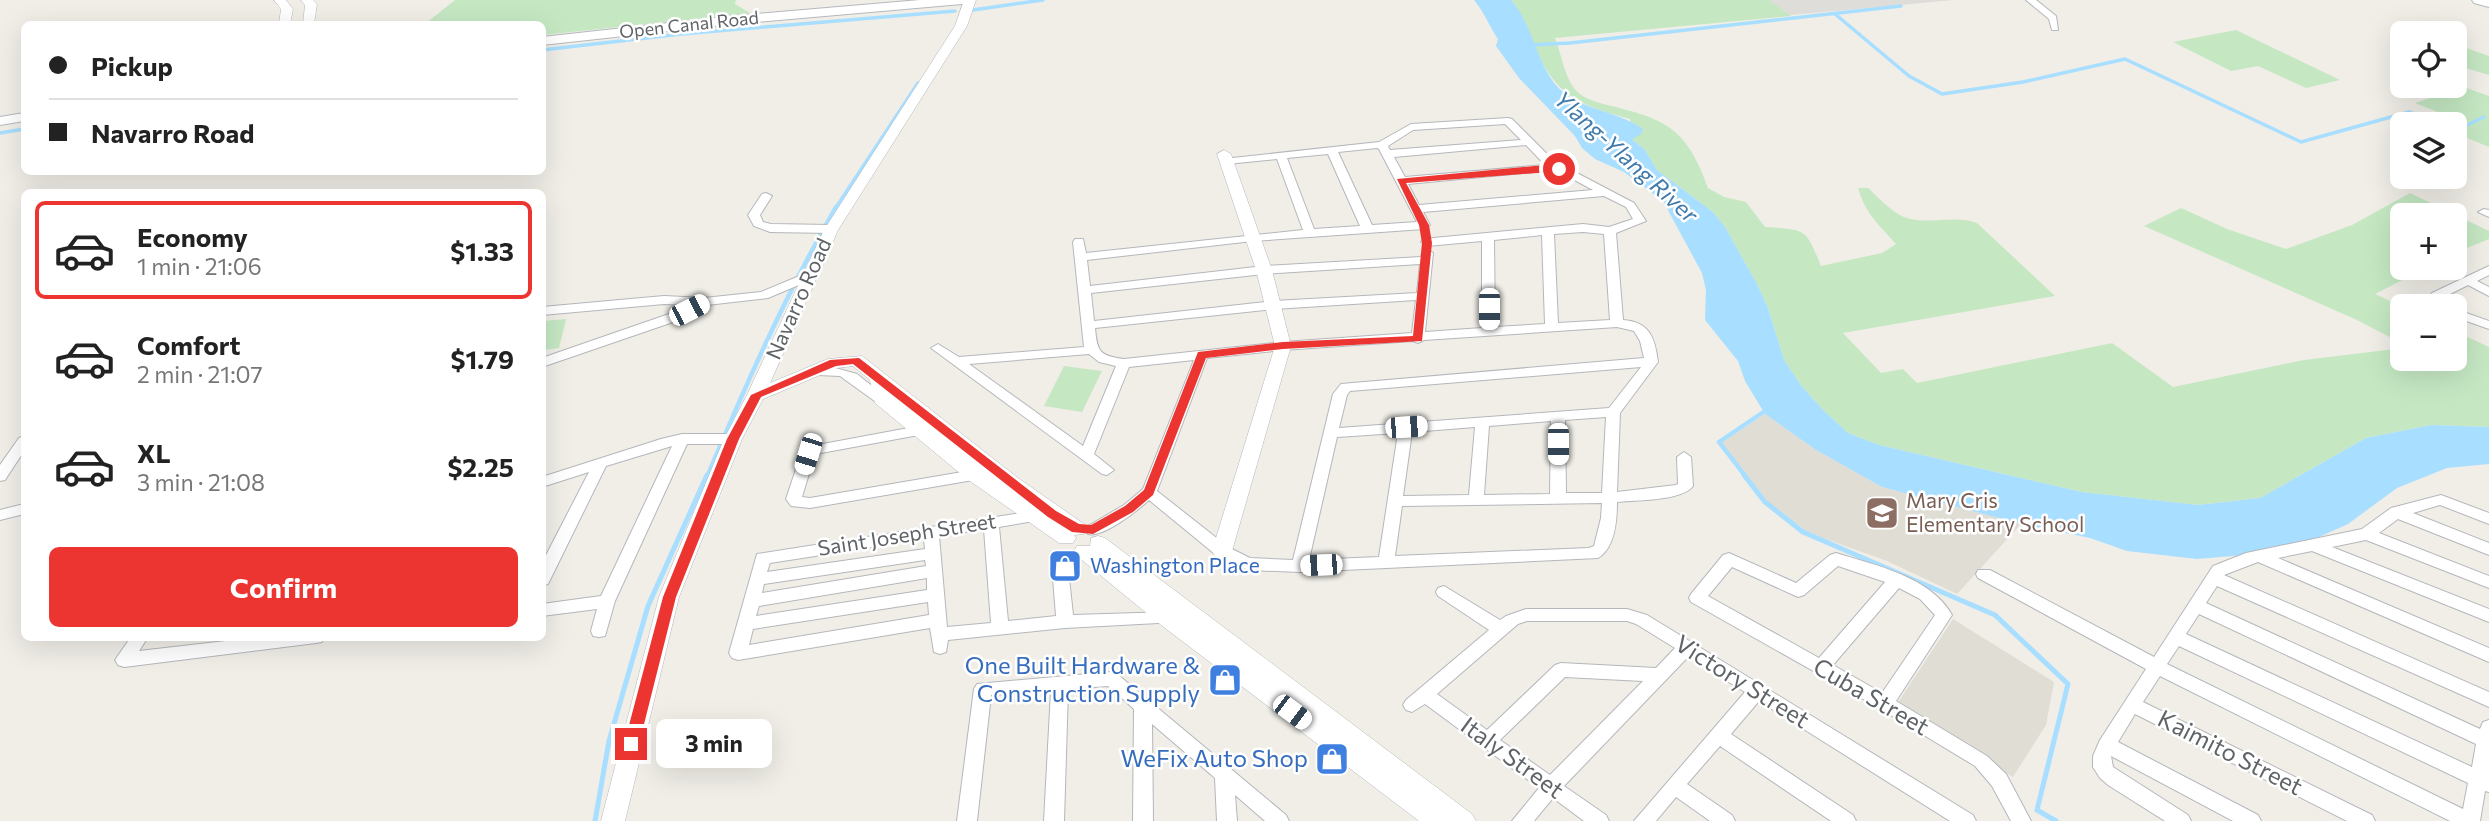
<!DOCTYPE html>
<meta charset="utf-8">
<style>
:root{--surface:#fff;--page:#f2f2f2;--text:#222;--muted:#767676;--line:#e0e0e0;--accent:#ec3531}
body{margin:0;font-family:Commissioner,sans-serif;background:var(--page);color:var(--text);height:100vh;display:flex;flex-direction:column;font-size:26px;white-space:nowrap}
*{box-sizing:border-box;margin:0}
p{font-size:23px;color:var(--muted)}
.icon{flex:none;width:38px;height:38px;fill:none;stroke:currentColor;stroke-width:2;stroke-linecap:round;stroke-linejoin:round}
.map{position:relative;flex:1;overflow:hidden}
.side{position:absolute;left:21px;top:189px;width:525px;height:452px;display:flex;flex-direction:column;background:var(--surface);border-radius:10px;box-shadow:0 7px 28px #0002}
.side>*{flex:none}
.hud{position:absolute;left:21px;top:21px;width:525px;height:154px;border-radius:10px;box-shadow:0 7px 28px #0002;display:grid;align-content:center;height:154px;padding:0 28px;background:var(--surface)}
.tools{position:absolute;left:2390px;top:21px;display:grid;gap:14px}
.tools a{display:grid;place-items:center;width:77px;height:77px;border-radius:10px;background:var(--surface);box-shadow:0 7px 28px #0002;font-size:35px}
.end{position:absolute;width:32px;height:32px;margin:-16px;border:9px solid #ec3531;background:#fff;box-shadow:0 0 0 4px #fff}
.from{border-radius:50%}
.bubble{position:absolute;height:49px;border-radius:10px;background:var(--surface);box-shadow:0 7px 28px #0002;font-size:23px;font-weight:700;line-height:49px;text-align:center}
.car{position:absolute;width:21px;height:42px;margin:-21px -10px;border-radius:9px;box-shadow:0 0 5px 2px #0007;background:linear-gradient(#fff 24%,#345 0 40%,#fff 0 76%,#345 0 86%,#fff 0)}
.hud b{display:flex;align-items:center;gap:24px;height:66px;font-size:26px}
.hud b+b{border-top:2px solid var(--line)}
.hud i{width:18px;height:18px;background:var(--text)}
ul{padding:12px 0 0;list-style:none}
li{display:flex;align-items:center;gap:21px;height:98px;margin:0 14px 10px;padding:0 14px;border:4px solid transparent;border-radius:10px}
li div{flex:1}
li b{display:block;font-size:26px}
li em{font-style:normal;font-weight:700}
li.current{border-color:var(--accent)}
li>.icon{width:63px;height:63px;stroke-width:1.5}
.action{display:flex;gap:14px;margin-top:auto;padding:14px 28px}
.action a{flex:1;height:80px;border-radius:10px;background:var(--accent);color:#fff;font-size:28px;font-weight:700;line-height:80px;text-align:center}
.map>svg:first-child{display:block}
</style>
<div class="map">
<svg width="2489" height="821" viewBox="0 0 2489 821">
<rect width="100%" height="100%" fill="#f0eee7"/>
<!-- industrial -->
<path fill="#dfddd9" d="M1540 0H1954L1555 37Z"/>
<!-- education -->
<path fill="#e0ddd5" d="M1765 414 1816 450 1882 487 2021 524 1957 594 1887 561 1809 533 1769 503 1721 443Z
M1953 619 2054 682 2046 725 2013 777 1895 707Z"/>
<!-- green -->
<path fill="#c5e8c3" d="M455 0H736L735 4 750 13 543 35 542 24H425Z
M1511 0H1769L1791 16 1555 38C1561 53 1564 75 1574 88 1581 98 1596 102 1607 105 1667 119 1687 129 1708 188L1724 197 1746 202 1765 227C1807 230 1805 227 1821 266L1882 253 1896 244C1879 225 1865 213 1858 188H1868C1879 198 1890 211 1904 217 1927 226 1954 214 1977 223L2055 296 1843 333 1881 373 1903 369 1917 383 2112 343 2173 387 2304 360 2403 348V359H2455V331L2489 347V427L2431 425 2366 438 2260 498 2198 505 2082 492 1879 445 1848 433 1822 409 1800 384 1784 360 1768 308 1757 284 1725 227 1713 212 1657 170 1645 150 1632 139 1630 119C1575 104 1553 94 1531 38 1525 24 1521 12 1511 0Z
M2236 30 2340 80 2306 88 2258 66 2231 71 2173 42Z
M2455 44 2489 56V75L2455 65Z
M2464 87 2489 96V147L2455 133V124H2447L2455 119 2415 103Z
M2410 193 2489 231V239L2455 253V215H2403V268H2426L2375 294 2403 307V344L2357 320 2144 226 2181 208 2227 229 2286 249 2352 225Z
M566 319 559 348 543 350V321Z
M1064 366 1102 371 1082 412 1044 406Z"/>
<!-- water -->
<path fill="#a8deff" d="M1474 0H1511C1530 21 1535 53 1550 77 1571 111 1614 108 1643 129L1641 134 1632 139 1645 150 1657 170 1713 212 1725 227 1757 284 1768 308 1784 360 1800 384 1822 409 1848 433 1879 445 2082 492 2198 505 2260 498 2366 438 2431 425 2489 427V464L2447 468 2397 488 2348 524 2319 537 2244 555 2197 559 2127 551 2090 538 2021 524 1882 487 1816 450 1765 414 1745 381 1738 361 1705 320 1706 290 1702 273 1663 201 1624 172 1595 159 1582 148 1575 136 1519 78 1496 46 1498 39C1489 26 1485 13 1474 0Z"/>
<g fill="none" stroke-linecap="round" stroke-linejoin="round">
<!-- stream-far2 -->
<path stroke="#a8deff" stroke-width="3.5" d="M973 10 1043 0
M1835 14 1909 76 1942 94 2023 82 2125 59 2301 142 2409 112 2440 124
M1530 45 1570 43 1901 6
M542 50 681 34 955 11
M2455 131 2484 117
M0 133 24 129
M835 209 918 83"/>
<!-- stream-far1 -->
<path stroke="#a8deff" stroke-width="4.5" d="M707 477C746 384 786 294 836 207
M1746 477 1719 442 1768 409"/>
<!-- stream -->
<path stroke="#a8deff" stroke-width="5" d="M1744 475 1765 502 1803 532 1995 615 2068 684 2037 810 2056 821
M595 821 609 741 648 606 707 475"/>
<defs>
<path id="minor" d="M2026 0H2036L2056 16 2058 30H2052L2049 19Z
M1508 118 1512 119 1554 161 1634 203 1646 221 1616 233 1623 320C1650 322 1655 338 1658 362L1620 413 1617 492 1676 485 1678 484 1677 457 1684 452 1691 457 1693 486C1682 501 1636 500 1617 502 1617 521 1615 548 1598 558L1300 572 1248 570 1216 555 1149 500C1137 511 1103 538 1088 534L1085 530 1088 526 1124 505 1143 489 1194 360 1129 367 1094 454 1114 470 1107 475 1102 474 931 348 938 344 959 357 1084 347 1073 242 1075 239H1083L1086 253 1303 230 1277 159 1227 164 1223 163V159L1379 142 1411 124ZM1505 124 1521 140 1390 150 1388 146 1413 130ZM1526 145 1545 165 1405 177 1394 157ZM1377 148 1379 149 1417 222 1372 225 1338 152ZM1328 154 1360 226 1314 229 1287 158ZM1556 170 1593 190 1419 205 1408 184ZM1604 196 1626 207 1633 219 1609 227 1583 224 1423 239 1421 242 1427 246 1482 241V328L1425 332 1433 253 1427 249 1423 250 1421 257 1264 266 1090 286 1087 260 1253 241 1424 229 1430 225 1423 212ZM1583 232 1604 234 1610 320 1558 323 1554 234ZM1542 235 1545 324 1495 327 1494 240ZM1420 264 1417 293 1274 301 1094 321 1091 293 1264 274ZM1416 300 1412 333 1283 342 1124 359C1100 356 1097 352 1095 328L1274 309ZM1617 327 1634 331 1640 341 1644 358 1341 384 1333 394 1293 560 1250 558 1228 547 1157 491 1207 358 1283 350 1413 341 1418 343 1424 340ZM1089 354 1099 362 1116 366 1083 446 969 364ZM1641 367 1609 408 1339 428 1347 395 1350 391ZM1606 417 1602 493H1566L1565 420ZM1551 421 1550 494 1484 495 1489 426ZM1475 427 1469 495 1403 496 1412 432ZM1398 433 1379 557 1309 560 1337 437ZM1602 503 1601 518 1594 546 1589 548 1395 556 1402 506Z
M766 193 772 196 760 215 763 222 771 224 831 225 837 229 831 233 770 232 754 226 748 215 762 194Z
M2484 209 2489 210V217L2478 212Z
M2489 266V275L2477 281 2489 287V296L2468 285 2440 299 2438 302 2444 306H2427L2424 303 2432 293Z
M809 272 815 276 813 279 768 298 707 305 679 320 542 367V358L669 314 688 305 664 304 542 315V307L664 296 704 298 761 292Z
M2455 309 2489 321V329L2455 317Z
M828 366 857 374 888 399 881 403 876 402 840 376 818 375 811 371 813 368Z
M930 424 937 429 935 432 821 453 814 457 802 497 810 498 974 470 979 471 981 475 979 479 810 508 791 506 786 499 801 454 812 446Z
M682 434H733L740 439 733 444H687L615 601 605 636 599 637 593 636 591 631 597 609 542 616V604L601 596 672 446 606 466 550 580 548 584 542 586V563L589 472 542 487V477L661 439Z
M24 436V451L5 480 0 481V465L19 438Z
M2441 495 2489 513V524L2440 505 2413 513 2489 543V555L2398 519 2379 533 2489 576V588L2366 540 2332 547 2489 609V622L2312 551 2278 558 2489 648V662L2258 562 2224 575 2489 692V707L2217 586 2206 603 2480 729 2483 722 2489 720V792L2485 791 2480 821H2450L2160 676 2143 702 2372 815 2375 821H2347L2135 714 2118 742 2258 815 2261 821H2233L2111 756 2113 767 2188 815 2191 821H2165L2108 785 2100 778 2093 767V756L2100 740 2146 669 1978 578 1976 574 1978 570H1990L2154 657 2213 566 2246 553 2362 529 2391 508ZM2199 614 2476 744 2472 767 2186 634ZM2179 646 2468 783 2463 809 2167 664Z
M24 504V514L0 520V510Z
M1041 510 1046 511 1049 515 1046 519 999 527 1008 621 1056 616 1053 578 1055 574H1067L1069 578 1073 615 1171 612 1177 614 1179 618 1177 622 1065 628 948 640 946 652 940 654 934 652 930 628 738 660 732 658 729 653 757 554ZM984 529 991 623 947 627 939 536ZM924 539 925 549 767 572 770 563ZM925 560 926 566 762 593 764 584ZM927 578V590L756 616 759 606ZM928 602 929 615 749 645 753 629Z
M1729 553 1796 583 1830 555 1836 553C1875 565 1931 577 1952 615L1896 701 1987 756 2006 774 2031 821H2011L1992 786 1975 766 1879 708 1691 602 1689 598 1691 594 1723 555ZM1838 566 1885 582 1819 658 1708 596 1732 567 1798 597 1804 595ZM1899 588 1920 599 1935 615 1882 693 1833 665Z
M1444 586 1500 620 1506 616 1526 609H1627L1647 615 1973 815 1976 821H1950L1759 701 1731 734 1853 815 1856 821H1831L1720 746 1687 784 1732 815 1735 821H1710L1676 797 1656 821H1634L1745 692 1688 657 1564 786 1606 815 1609 821H1584L1553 798 1534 821H1512L1539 788 1425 704 1412 712 1406 710 1403 705 1406 700 1489 630 1438 596 1436 592 1438 588ZM1527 621H1627L1636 624 1675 648 1656 668 1561 663 1555 665 1487 730 1437 694 1518 624ZM1565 677 1643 681 1550 775 1500 740Z
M131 637H148L139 651 261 637H324L322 642 316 643 124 667 118 665 115 660Z
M1111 672 1117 674 1286 815 1289 821H1265L1235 795 1237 821H1217L1215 778 1152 724 1153 821H1133L1134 709 1108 686 1068 689 1064 821H1044L1051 691 991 695 977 821H957L974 689 977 684Z"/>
<path id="tertiary" d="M274 0H286L293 9 290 24H279L281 9Z
M301 0H313L317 4 314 24H303L305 5Z
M964 0H976L967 26 838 230 770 383 828 359 862 356 1018 478 1084 524 1087 529 1084 534 1074 535 1076 538 1073 543H1059L967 479 875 403 870 380 853 366 837 368 763 399 742 439 679 597 625 821H601L659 597 724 439 747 395 824 230 955 26Z
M1224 150 1231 154 1272 270 1291 346 1232 551 1229 556H1215L1212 551 1275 346 1256 270 1217 154Z
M1098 536 1105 538 1472 814 1476 821H1419L1161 625 1077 556 1074 551 1077 546H1090L1091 538Z"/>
<path id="secondary" d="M920 0H968L962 4 733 24 542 45V37L733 16Z
M2472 0H2489V7L2474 3Z
M24 113V121L0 125V117Z"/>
</defs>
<!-- minor casing -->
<use href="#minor" stroke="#b4b7bb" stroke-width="2"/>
<!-- tertiary casing -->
<use href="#tertiary" stroke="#b4b7bb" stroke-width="1"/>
<!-- secondary casing -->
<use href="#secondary" stroke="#b5b9be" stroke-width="2"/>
<!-- minor -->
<use href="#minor" fill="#fff" fill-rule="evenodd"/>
<!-- tertiary -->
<use href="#tertiary" fill="#fff" fill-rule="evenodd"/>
<!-- secondary -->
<use href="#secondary" fill="#fff" fill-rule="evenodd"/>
</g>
<!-- route -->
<path fill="#ec3531" d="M1556 164 1562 167V171L1406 183 1429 225 1432 243 1422 341 1283 349 1206 358 1153 495 1133 512 1093 534 1072 532 1048 517 853 364 836 366 761 397 739 439 676 597 639 744 631 750 626 748 624 744 663 597 727 439 751 395 830 360 859 358 1056 511 1079 524 1091 525 1125 506 1144 490 1198 352 1283 342 1413 336 1422 243 1419 225 1397 179Z"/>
<!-- icons -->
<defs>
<symbol id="school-square" viewBox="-11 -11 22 22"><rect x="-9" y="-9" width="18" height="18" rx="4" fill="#8d6e63" stroke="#fff"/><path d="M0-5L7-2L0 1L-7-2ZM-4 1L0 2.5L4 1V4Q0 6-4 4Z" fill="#fff"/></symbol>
<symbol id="shop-square" viewBox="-11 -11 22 22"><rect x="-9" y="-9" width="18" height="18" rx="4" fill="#3f7fe0" stroke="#fff"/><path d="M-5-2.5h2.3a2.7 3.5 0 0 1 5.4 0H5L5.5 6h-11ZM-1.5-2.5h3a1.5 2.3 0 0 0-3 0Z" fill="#fff"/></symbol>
</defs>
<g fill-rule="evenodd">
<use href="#school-square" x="1863" y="494" width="38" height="38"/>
<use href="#shop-square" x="1046" y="547" width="38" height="38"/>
<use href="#shop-square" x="1206" y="661" width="38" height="38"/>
<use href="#shop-square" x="1313" y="740" width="38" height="38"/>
</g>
<g text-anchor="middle" stroke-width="5" stroke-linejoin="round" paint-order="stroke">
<!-- far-street labels -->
<g font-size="18" fill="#5e6367" stroke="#fff">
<text transform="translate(689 25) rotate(-6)" y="6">Open Canal Road</text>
</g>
<!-- street labels -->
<g font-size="21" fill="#5e6367" stroke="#fff">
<text transform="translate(799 299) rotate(-66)" y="7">Navarro Road</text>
<text transform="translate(907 535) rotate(-9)" y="7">Saint Joseph Street</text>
</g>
<!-- education labels -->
<g font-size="21" fill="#785e54" stroke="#fff" text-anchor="start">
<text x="1906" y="508">Mary Cris<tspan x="1906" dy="24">Elementary School</tspan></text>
</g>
<!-- shop labels -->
<g font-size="21" fill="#366cbe" stroke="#fff" text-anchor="start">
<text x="1090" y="573">Washington Place</text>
</g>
<!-- water labels -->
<g font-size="23" font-style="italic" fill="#3f7aab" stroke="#fff">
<text transform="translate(1626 157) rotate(42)" y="8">Ylang-Ylang River</text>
</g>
<!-- near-shop labels -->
<g font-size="24" fill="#366cbe" stroke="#fff" text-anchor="end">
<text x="1200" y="674">One Built Hardware &amp;<tspan x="1200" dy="28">Construction Supply</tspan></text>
<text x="1308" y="767">WeFix Auto Shop</text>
</g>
<!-- near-street labels -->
<g font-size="24" fill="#5e6367" stroke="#fff">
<text transform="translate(1742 682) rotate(32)" y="8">Victory Street</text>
<text transform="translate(1871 697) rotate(30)" y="8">Cuba Street</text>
<text transform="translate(2230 753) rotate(27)" y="8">Kaimito Street</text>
<text transform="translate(1512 758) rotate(36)" y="8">Italy Street</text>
</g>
</g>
</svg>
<div class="tools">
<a><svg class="icon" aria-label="locate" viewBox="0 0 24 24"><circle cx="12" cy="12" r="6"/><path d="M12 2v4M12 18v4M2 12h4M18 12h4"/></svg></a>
<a><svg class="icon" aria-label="layers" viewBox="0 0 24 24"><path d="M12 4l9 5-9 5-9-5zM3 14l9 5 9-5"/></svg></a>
<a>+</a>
<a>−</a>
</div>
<i class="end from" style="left:1559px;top:169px"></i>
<i class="end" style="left:631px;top:744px"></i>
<div class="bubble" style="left:656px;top:719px;width:116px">3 min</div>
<i class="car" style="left:1489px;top:309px;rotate:180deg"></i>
<i class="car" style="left:689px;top:310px;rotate:63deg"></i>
<i class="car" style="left:1406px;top:427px;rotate:86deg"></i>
<i class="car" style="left:1558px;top:444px;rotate:180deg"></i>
<i class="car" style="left:808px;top:454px;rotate:197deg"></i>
<i class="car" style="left:1321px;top:565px;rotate:268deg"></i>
<i class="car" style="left:1292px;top:712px;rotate:127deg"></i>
<div class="hud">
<b><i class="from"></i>Pickup</b>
<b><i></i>Navarro Road</b>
</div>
<section class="side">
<ul>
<li class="current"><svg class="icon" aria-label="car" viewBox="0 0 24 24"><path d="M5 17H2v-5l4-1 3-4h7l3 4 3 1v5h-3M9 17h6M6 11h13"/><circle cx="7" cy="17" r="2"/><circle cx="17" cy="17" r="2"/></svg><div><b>Economy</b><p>1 min · 21:06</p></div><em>$1.33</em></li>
<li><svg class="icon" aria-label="car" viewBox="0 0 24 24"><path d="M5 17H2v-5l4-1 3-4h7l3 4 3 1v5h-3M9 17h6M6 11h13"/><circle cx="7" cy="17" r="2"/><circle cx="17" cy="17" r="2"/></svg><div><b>Comfort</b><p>2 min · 21:07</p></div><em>$1.79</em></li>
<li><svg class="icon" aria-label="car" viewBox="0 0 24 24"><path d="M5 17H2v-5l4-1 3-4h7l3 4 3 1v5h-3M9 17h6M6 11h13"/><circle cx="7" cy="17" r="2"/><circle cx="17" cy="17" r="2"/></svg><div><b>XL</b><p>3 min · 21:08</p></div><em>$2.25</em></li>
</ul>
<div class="action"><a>Confirm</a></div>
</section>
</div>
